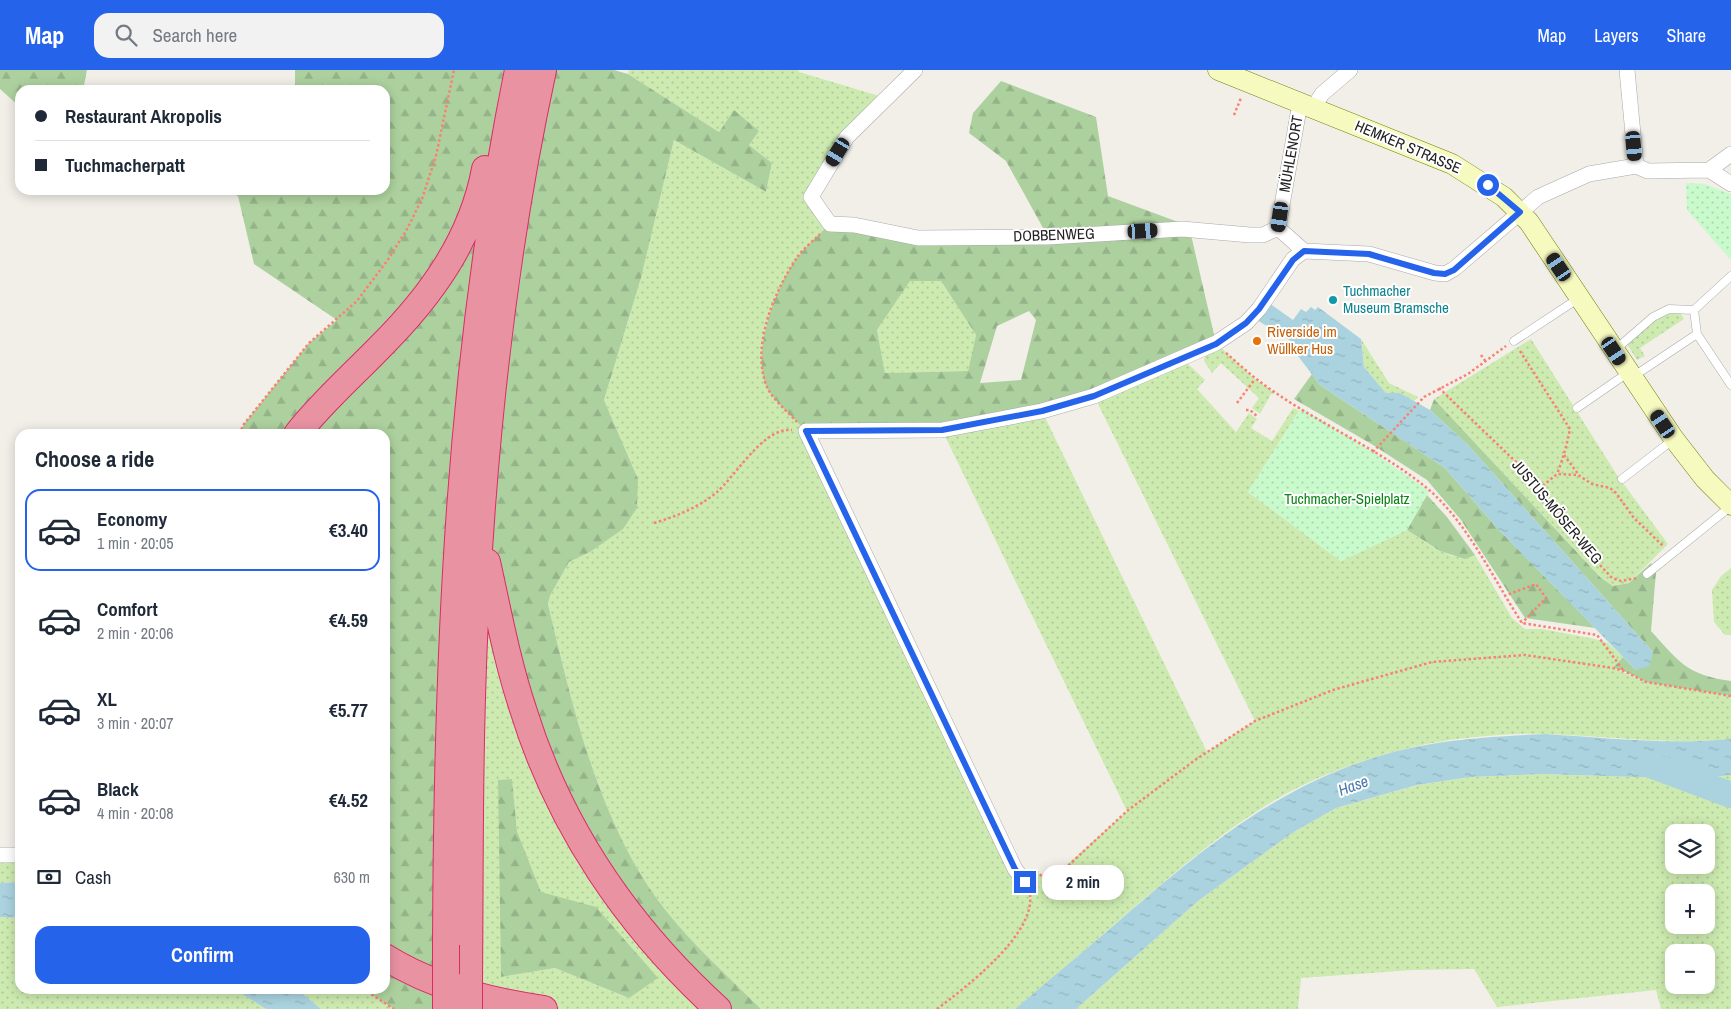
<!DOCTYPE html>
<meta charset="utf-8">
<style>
:root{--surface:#fff;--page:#f2f2f3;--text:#1f2937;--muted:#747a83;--line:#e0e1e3;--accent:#2563eb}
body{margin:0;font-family:"Archivo Narrow",sans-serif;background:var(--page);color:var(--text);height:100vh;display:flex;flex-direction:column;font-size:19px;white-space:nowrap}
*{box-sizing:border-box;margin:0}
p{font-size:16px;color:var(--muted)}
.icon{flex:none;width:28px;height:28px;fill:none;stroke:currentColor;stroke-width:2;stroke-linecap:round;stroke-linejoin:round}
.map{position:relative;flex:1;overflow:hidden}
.drawer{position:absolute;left:15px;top:359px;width:375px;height:565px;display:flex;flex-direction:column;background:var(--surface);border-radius:15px;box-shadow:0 2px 12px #0003}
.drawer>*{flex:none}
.top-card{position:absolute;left:15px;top:15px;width:375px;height:110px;border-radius:15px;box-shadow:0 2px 12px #0003;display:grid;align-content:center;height:110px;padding:0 20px;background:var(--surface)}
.fabs{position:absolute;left:1665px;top:754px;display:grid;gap:10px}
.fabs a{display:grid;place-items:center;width:50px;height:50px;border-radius:10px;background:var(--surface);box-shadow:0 2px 12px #0003;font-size:25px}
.end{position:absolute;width:22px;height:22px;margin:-11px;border:6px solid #2563eb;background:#fff;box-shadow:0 0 0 2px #fff}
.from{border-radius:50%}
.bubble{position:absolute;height:35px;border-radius:15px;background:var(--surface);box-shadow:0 2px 12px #0003;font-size:16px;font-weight:700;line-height:35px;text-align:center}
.car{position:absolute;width:15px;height:30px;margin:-15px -8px;border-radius:6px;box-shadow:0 0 4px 1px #0007;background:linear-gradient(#222 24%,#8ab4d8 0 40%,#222 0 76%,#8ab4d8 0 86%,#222 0)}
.top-card b{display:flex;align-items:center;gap:18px;height:48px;font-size:19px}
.top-card b+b{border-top:1px solid var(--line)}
.top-card i{width:12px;height:12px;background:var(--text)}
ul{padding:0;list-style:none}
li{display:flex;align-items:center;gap:15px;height:82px;margin:0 10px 8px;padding:0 10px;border:2px solid transparent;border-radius:15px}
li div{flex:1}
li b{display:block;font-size:19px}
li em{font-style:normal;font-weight:700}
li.current{border-color:var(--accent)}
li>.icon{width:45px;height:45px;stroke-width:1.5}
h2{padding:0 20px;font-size:22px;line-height:60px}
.pay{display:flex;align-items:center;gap:12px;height:55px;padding:0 20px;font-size:19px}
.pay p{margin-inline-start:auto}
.cta{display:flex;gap:10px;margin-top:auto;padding:10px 20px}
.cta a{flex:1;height:58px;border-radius:15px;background:var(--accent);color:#fff;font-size:20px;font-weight:700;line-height:58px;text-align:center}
header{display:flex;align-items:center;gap:30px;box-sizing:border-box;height:70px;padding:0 25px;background:var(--accent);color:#fff}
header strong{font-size:24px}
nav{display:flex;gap:28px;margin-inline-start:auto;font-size:18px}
.search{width:350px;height:45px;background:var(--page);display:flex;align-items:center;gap:12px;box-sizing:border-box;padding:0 18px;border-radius:15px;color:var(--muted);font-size:19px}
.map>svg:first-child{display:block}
</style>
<header>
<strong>Map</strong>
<div class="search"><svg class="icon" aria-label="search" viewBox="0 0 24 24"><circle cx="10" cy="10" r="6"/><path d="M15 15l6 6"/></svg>Search here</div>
<nav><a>Map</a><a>Layers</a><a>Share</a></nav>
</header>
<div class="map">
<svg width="1731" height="939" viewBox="0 0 1731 939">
<defs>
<pattern id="grass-dots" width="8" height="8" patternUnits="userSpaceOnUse" patternTransform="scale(1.25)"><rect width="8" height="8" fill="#cdebb0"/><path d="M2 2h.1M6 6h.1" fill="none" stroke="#b0c997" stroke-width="1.8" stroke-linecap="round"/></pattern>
<pattern id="forest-firs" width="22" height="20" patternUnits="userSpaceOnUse" patternTransform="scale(1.25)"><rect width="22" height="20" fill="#add19e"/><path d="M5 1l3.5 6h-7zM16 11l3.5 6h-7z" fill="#95b388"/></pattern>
<pattern id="park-dots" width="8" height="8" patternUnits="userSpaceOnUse" patternTransform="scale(1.25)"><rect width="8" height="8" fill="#c8facc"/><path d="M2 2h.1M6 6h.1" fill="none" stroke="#acd6af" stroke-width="1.8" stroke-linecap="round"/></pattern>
<pattern id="water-ripples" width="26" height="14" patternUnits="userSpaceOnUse" patternTransform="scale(1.25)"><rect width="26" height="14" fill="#aad3df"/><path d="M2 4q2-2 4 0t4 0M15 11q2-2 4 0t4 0" fill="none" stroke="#92b5bf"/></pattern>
</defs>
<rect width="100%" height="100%" fill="#f2efe9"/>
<!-- grass -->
<path fill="url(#grass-dots)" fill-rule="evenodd" d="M629 0H799V2L886 28 811 127 830 154 799 185 781 216 765 259 806 361 1015 799 1025 802 1037 801 1044 808 1051 809 1127 741 942 360 1042 341 1207 682 1255 651 1094 326 1181 293 1188 294 1205 310 1197 319 1236 362 1249 343 1257 349 1251 358 1272 371 1293 338 1299 341 1248 422 1341 491 1407 460C1426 472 1452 494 1475 485L1512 548 1525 559H1542L1595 569 1608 573 1623 587 1613 598 1646 612 1731 626V669C1669 675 1608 666 1546 664 1520 663 1492 665 1466 668 1406 674 1327 699 1275 730 1212 768 1157 818 1101 866 1073 891 1044 914 1015 939H761C718 896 671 856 640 803 591 720 570 626 548 534L550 526 569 492 590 482 638 409 604 330 641 208 674 70 766 122 772 93 749 75 734 40 719 62 628 4Z
M910 210 941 211 976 265 968 301 885 303 877 260Z
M1669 242H1680L1684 249 1640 278 1645 286 1637 290 1627 274 1654 249Z
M1361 269 1389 313 1418 327 1414 331 1400 323H1386L1364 297Z
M1531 269 1617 405 1668 474 1629 513 1613 516 1601 508 1434 329Z
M1216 273 1255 309 1275 323 1271 324 1260 344 1252 338 1259 328 1221 293 1212 303 1204 291 1205 286Z
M480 460 510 596 718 939H544L469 913ZM512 710 517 761 541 822 629 928 555 898 501 907Z
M1731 498V565H1725L1714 552 1712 520 1721 506Z
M1543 704 1697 709 1731 705V939H1661L1656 920 1497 937 1474 899 1413 900 1301 908 1298 939H1076L1198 831 1292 763 1336 738 1418 715 1470 707ZM1674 762H1706V795H1674ZM1674 822H1706V855H1674ZM1674 882H1706V915H1674Z
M0 785H20V812L0 813Z
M0 847 20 848V919H234L266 939H0Z
M297 919H363L394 939H321Z"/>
<!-- forest -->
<path fill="url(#forest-firs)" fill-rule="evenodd" d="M0 0H87L83 20H20V37L0 19Z
M295 0H504L497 36 510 39 446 917 544 939H394L363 919H385V364H239L244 354 309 273 337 250 254 194 238 126 223 120H385V20H295Z
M542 0H614L628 4 719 62 734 40 759 61 749 75 772 93 766 122 674 70 641 208 604 330 638 409 637 438 623 459 590 482 569 492 550 526 548 534C570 626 591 720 640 803 671 856 718 896 761 939H718L573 761 480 460Z
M1001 11 1096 47 1108 126 1189 156 1216 273 1094 326 978 354 806 361C795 349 774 331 767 318 750 283 777 212 800 184 809 173 820 164 830 154L918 168 1048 167 1006 91 969 63 973 43ZM910 211H941L976 265 968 301 885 303 877 260ZM1029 241 1036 250 1021 310 980 313 997 256Z
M1312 304 1320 315 1445 398 1500 461 1595 558 1525 548 1461 450 1427 410 1373 375 1294 329Z
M1434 329 1601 508 1613 516 1629 513 1651 493 1656 502 1651 561C1679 592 1687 605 1731 611V626L1646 612 1624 601 1613 598 1623 587 1636 600 1653 582 1467 374 1430 340Z
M1427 425 1447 447 1475 485 1465 489 1440 481 1407 460Z
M512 709 517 761 541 822 596 837 658 908 629 928 555 898 501 907 498 710Z"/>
<!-- park -->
<path fill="url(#park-dots)" d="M1686 113 1704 114 1731 124V190L1687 140Z
M1301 338 1373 382 1429 421 1407 460 1341 491 1248 422Z"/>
<!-- water -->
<path fill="url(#water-ripples)" d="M1269 233 1293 250 1301 239 1306 242 1311 237 1315 240 1318 237 1361 269 1364 297 1386 323H1400L1430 340 1467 374 1653 582 1649 596 1636 600 1623 587 1500 461 1445 398 1320 315 1298 286 1302 278 1257 250Z
M1545 664C1607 668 1669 675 1731 669V705L1697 709 1543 704 1470 707 1417 715 1336 738 1292 763 1198 831 1076 939H1015C1043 915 1071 892 1099 868 1182 797 1260 725 1367 690 1425 670 1484 667 1545 664Z
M20 812V848L0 847V813Z
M234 919H297L321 939H266Z"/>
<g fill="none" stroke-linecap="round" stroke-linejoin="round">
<!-- river -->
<path stroke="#aad3df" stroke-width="26" d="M1656 697 1731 725"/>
<defs>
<path id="lane" d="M1697 264 1694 240 1731 206
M1514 271 1579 228
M1615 280 1653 247 1669 239 1694 240
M1634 306 1697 264 1731 315
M1577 338 1629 302
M1622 409 1674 369
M1647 504 1731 436"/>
<path id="street" d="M915 0 847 67 811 127 830 154 854 155 918 168 1048 167 1182 159 1250 165H1263L1278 158
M1627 0 1636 96
M1313 38 1322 24 1350 0
M1709 100 1731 84
M1709 100 1731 114
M1278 158 1304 181 1369 184 1435 203 1445 204 1454 199 1538 127 1589 104 1636 96 1648 101 1709 100
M1278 158 1300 33
M0 785H20
M1025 812 1015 799 806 361 942 360 1042 341 1094 326 1216 273 1246 253 1259 239 1293 189 1304 181"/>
<path id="secondary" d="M1218 0 1452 94 1504 127 1529 152 1674 369 1705 409 1731 435"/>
<path id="highway" d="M297 364C322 332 353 305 381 276 431 226 472 169 485 99
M487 492C498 541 507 591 523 639 559 756 628 857 718 939
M446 875C447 580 459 291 518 0
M385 887C433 917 488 931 544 939
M469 913C470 792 469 670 475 549 484 365 504 180 543 0"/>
</defs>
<!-- lane casing -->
<use href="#lane" stroke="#a9a9a9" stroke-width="9"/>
<!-- street casing -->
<use href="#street" stroke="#a9a9a9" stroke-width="16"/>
<!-- secondary casing -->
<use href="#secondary" stroke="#707d05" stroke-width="21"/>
<!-- highway casing -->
<use href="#highway" stroke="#dc2a67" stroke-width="28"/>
<!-- path -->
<path stroke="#fa8072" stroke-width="2.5" stroke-dasharray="2.5 2.5" stroke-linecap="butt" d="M1234 45 1241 28
M1520 281 1570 359C1567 374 1563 389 1557 404
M1226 283C1241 296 1256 310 1273 321 1323 356 1381 380 1428 419 1467 452 1494 510 1522 553L1597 565 1623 600
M1481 285 1486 292
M1439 318 1516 392 1539 419 1573 466 1612 508 1621 511 1637 508
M1237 333 1255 309
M1246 340H1250L1258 347
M797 352C788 342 772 329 767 317 750 276 775 220 798 186 804 178 813 171 820 164
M239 364 244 354 309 273 357 231 387 191 406 161 422 129 436 86 454 0
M1373 382 1424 327 1468 304 1506 276
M1564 385 1578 404
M1539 419 1557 404 1578 405 1592 414 1610 418 1616 423 1634 448 1664 477
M654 453C677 446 697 438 716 423 736 406 763 357 792 360
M1504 526 1536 514 1546 528 1522 553
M1036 801 1044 808 1051 809 1057 806 1127 741 1195 690 1255 651 1333 620 1432 592 1525 585 1613 598 1624 601 1646 612 1731 626
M363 919 394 939
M937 939C966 917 1035 865 1030 825"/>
<!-- lane -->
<use href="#lane" stroke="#fff" stroke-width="8"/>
<!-- street -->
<use href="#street" stroke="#fff" stroke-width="15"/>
<!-- secondary -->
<use href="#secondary" stroke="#f7fabf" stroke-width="20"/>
<!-- highway -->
<use href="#highway" stroke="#e892a2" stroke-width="26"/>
<defs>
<path id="highway-bridge" d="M469 913V939
M446 939V875"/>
</defs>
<!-- highway-bridge casing -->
<use href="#highway-bridge" stroke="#dc2a67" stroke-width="28" stroke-linecap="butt"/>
<!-- highway-bridge -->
<use href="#highway-bridge" stroke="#e892a2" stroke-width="26"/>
</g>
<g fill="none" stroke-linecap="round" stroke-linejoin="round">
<!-- route -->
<path stroke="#2563eb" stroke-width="6" d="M1025 812 1015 799 806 361 942 360 1042 341 1094 326 1216 274 1246 253 1259 239 1293 190 1304 181 1369 184 1434 203 1445 204 1454 200 1520 142 1488 115"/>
</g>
<!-- markers -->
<circle fill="#0f9aa8" stroke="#fff" stroke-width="2" cx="1333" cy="230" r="5"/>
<circle fill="#e8710a" stroke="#fff" stroke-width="2" cx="1257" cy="271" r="5"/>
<g text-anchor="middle" stroke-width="4" stroke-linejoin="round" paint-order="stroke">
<!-- street labels -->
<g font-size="15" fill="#222" stroke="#fff">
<text transform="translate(1408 77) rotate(23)" y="5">HEMKER STRASSE</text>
<text transform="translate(1291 84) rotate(-80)" y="5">MÜHLENORT</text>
<text transform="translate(1054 165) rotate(-2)" y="5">DOBBENWEG</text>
<text transform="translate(1557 442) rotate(50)" y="5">JUSTUS-MÖSER-WEG</text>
</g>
<!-- culture labels -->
<g font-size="15" fill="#0d838f" stroke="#fff" text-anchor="start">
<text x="1343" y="226">Tuchmacher<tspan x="1343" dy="17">Museum Bramsche</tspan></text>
</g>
<!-- food labels -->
<g font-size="15" fill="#c56008" stroke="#fff" text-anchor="start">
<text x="1267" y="267">Riverside im<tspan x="1267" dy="17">Wüllker Hus</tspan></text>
</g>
<!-- park labels -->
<g font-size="15" fill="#0c8416" stroke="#fff">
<text x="1347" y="434">Tuchmacher-Spielplatz</text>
</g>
<!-- water labels -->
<g font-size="16" font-style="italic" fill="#4a7aab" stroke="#fff">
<text transform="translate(1353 715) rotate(-20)" y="6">Hase</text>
</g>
</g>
</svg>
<div class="fabs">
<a><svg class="icon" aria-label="layers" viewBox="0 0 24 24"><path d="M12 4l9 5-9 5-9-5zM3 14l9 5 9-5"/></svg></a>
<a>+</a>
<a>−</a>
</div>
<i class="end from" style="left:1488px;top:115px"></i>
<i class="end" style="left:1025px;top:812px"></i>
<div class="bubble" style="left:1042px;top:795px;width:82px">2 min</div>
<i class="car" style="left:1634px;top:76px;rotate:175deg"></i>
<i class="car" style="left:838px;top:82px;rotate:211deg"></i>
<i class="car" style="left:1280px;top:147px;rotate:188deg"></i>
<i class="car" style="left:1143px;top:161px;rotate:87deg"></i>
<i class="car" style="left:1559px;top:197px;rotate:326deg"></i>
<i class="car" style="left:1614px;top:281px;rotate:146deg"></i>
<i class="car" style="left:1663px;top:354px;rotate:326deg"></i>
<div class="top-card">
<b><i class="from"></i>Restaurant Akropolis</b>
<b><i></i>Tuchmacherpatt</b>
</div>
<section class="drawer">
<h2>Choose a ride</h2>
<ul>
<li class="current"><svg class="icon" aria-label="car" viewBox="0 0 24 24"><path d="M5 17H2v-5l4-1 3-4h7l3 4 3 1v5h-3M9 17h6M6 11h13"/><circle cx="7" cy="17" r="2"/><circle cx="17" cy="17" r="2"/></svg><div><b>Economy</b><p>1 min · 20:05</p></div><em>€3.40</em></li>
<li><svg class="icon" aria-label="car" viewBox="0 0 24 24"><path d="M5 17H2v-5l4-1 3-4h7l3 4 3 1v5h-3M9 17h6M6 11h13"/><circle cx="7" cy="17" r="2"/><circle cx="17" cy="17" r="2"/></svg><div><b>Comfort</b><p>2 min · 20:06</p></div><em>€4.59</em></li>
<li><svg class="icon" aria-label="car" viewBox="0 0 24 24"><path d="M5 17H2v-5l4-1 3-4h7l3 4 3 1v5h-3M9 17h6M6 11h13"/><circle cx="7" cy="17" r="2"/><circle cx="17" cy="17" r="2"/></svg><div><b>XL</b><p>3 min · 20:07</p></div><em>€5.77</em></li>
<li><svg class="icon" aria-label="car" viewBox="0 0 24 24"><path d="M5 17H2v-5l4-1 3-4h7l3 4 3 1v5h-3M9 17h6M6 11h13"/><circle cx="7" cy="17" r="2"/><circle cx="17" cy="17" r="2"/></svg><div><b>Black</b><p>4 min · 20:08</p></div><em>€4.52</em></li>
</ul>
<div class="pay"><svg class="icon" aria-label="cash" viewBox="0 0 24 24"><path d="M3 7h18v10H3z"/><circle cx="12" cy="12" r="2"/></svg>Cash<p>630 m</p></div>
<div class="cta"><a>Confirm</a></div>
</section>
</div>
